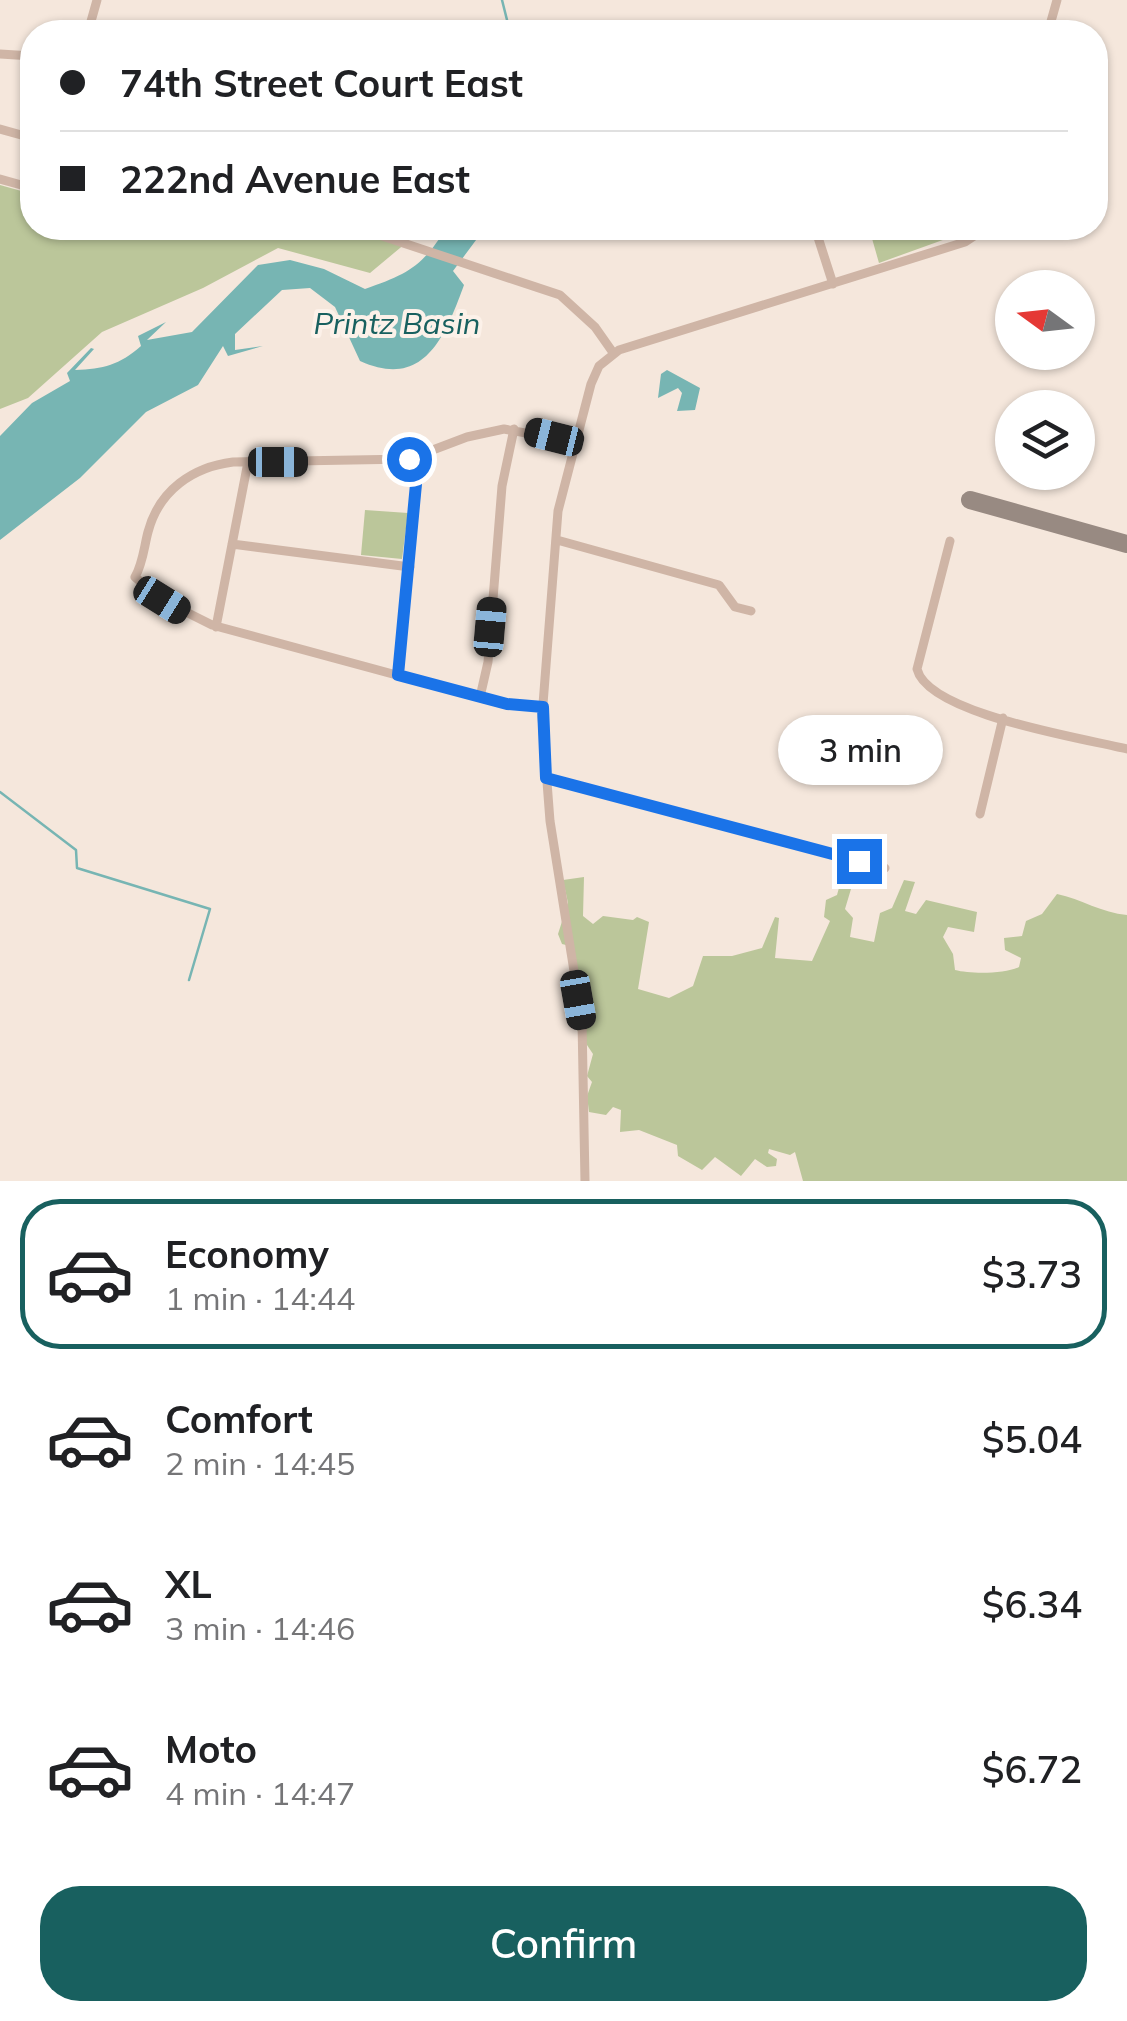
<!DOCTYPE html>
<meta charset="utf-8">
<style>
:root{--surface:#fff;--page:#f2f2f2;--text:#202124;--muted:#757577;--line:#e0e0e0;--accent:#18605f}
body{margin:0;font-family:Mulish,sans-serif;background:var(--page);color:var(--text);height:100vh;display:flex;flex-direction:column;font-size:38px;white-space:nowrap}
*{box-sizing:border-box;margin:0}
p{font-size:32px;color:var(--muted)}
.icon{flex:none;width:55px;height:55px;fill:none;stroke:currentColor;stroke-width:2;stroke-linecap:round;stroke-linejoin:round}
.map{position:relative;height:1181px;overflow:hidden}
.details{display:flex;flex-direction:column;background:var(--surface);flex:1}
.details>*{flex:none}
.hud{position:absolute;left:20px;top:20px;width:1088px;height:220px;border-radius:40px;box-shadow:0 2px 8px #0004;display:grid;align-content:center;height:220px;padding:0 40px;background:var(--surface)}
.needle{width:65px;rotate:285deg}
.tools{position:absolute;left:995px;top:270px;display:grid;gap:20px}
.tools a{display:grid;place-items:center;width:100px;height:100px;border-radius:50%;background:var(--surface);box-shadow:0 2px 8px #0004;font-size:50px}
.end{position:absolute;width:45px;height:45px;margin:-22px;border:12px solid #1a73e8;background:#fff;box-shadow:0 0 0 5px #fff}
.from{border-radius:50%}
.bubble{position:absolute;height:70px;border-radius:35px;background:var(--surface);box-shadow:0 2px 8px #0004;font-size:32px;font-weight:600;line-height:70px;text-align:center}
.car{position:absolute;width:30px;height:60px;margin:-30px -15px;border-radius:12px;box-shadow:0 0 8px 2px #0007;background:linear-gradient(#222 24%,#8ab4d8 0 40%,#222 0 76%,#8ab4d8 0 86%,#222 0)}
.hud b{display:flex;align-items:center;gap:35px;height:95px;font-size:38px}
.hud b+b{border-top:2px solid var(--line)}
.hud i{width:25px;height:25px;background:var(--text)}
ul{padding:18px 0 0;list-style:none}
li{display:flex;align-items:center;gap:30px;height:150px;margin:0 20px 15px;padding:0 20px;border:5px solid transparent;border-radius:40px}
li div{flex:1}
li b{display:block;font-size:38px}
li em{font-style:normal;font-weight:600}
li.selected{border-color:var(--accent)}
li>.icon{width:90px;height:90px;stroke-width:1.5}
.button{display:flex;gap:20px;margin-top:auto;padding:20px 40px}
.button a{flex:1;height:115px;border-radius:40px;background:var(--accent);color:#fff;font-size:40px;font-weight:600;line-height:115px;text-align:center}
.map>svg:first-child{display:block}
</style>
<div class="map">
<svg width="1127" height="1181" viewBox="0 0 1127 1181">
<rect width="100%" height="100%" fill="#f5e7dc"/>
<!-- green -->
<path fill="#bbc69a" d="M0 185 32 194V228H349L406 243 370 273 278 248 203 288 102 332 28 398 0 409Z
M869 228H976L879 263Z
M365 510 408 513 402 559 361 555Z
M849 851 853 852 849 876 854 879 845 909 853 918 850 937 874 942 880 913 892 908 904 880 915 882 905 911 916 914 926 900 977 912 974 932 948 927 943 937 953 954 955 970C970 974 1005 974 1019 967L1021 958 1005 950 1004 938 1022 936 1026 921 1042 914 1057 894C1081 899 1102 913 1127 915V1181H803L795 1152 790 1155 769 1149 768 1153 777 1159 776 1166 767 1167 755 1159 741 1176 715 1157 702 1170 678 1156 677 1145 639 1130 620 1132 621 1110 613 1107 606 1115 589 1112 587 1096 592 1082 587 1076 593 1054 577 1030 582 1013 573 1004 581 986 570 973V946L562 944 558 934 568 903 563 880 584 877 583 916 593 924 603 916 633 920 637 917 649 922 638 989 669 998 693 986 703 956H732L762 948 775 917 779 918 775 958 812 961 830 921 824 917 826 900 837 895Z"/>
<!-- water -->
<path fill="#77b5b3" d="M446 228H485L453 271 464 285C445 337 424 390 360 361L335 307 310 288 282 290 235 334V350L263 346 228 356 223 346 198 385 146 412 80 478 0 540V436L32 403 70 381 67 373 91 348 94 349 75 370C104 369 119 365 141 346L138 336 166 322 147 340 192 332 258 265 290 260 324 269 365 289C408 274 423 266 446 228Z
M667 370 700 388 695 410 677 411 682 393 678 388 658 398 661 374Z"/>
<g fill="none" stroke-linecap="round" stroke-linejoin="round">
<!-- stream -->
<path stroke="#77b5b3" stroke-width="2.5" d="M502 0 510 32
M0 792 76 850 77 868 210 909 189 980"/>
<!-- taxiway -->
<path stroke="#988a82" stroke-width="18" d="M970 500 1127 544"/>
<!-- minor -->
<path stroke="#cfb5a6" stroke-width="9" d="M88 32 97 0
M1048 32 1057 0
M0 54 32 56
M0 129 32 138
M0 179 32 188
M358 228 560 295 595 327 614 354
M815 228 833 284
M557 540 719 585 735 607 751 611
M950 541 917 669C928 714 1082 738 1127 749
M232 544 410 567
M216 627 248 462
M398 675 417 484 413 458
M480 697 488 662 502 486 514 429
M543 707 507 705 212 625 162 600 135 577C143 563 144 547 148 532 159 490 193 467 233 462L409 459 467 437 504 429 574 442
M546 778 885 868
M980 814 1003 718
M585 1181 582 1021 550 821 542 717 558 511 591 384 599 366 619 350 965 242 986 228"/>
</g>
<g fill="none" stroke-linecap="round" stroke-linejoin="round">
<!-- route -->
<path stroke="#1a73e8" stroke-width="12" d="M409 459 413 458 416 484 398 675 507 704 543 707 546 778 859 861"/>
</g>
<g text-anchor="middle" stroke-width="8" stroke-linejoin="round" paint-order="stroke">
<!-- water labels -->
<g font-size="30" font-style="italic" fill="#18605f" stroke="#fcf1e9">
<text x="397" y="334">Printz Basin</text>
</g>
</g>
</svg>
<div class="tools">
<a><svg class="needle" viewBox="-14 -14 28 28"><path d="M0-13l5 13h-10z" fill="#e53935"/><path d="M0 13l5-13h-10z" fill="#757577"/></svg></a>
<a><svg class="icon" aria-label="layers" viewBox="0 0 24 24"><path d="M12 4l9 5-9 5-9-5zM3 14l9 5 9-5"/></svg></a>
</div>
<i class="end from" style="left:409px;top:459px"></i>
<i class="end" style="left:859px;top:861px"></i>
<div class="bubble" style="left:778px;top:715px;width:165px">3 min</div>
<i class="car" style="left:554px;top:437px;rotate:284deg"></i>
<i class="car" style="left:278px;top:462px;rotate:90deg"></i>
<i class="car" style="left:162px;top:600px;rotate:122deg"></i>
<i class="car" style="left:490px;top:627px;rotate:5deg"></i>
<i class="car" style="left:578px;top:1000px;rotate:170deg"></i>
<div class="hud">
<b><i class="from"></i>74th Street Court East</b>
<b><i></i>222nd Avenue East</b>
</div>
</div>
<section class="details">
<ul>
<li class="selected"><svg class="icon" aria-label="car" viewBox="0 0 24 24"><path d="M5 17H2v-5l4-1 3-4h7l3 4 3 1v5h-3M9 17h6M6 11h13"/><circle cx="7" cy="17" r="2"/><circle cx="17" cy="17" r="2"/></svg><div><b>Economy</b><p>1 min · 14:44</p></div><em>$3.73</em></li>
<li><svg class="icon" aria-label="car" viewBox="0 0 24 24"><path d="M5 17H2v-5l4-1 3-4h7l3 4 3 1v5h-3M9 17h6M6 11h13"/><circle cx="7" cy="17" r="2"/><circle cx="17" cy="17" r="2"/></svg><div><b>Comfort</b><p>2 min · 14:45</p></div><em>$5.04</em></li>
<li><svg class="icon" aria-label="car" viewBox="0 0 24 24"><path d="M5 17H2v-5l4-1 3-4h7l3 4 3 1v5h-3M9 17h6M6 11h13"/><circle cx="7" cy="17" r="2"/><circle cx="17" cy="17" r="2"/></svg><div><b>XL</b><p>3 min · 14:46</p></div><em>$6.34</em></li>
<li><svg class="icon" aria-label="car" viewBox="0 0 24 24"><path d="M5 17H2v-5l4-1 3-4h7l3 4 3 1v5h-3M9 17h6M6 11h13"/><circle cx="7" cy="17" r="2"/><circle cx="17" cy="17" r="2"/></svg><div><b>Moto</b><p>4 min · 14:47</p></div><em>$6.72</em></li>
</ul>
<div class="button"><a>Confirm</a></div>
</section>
